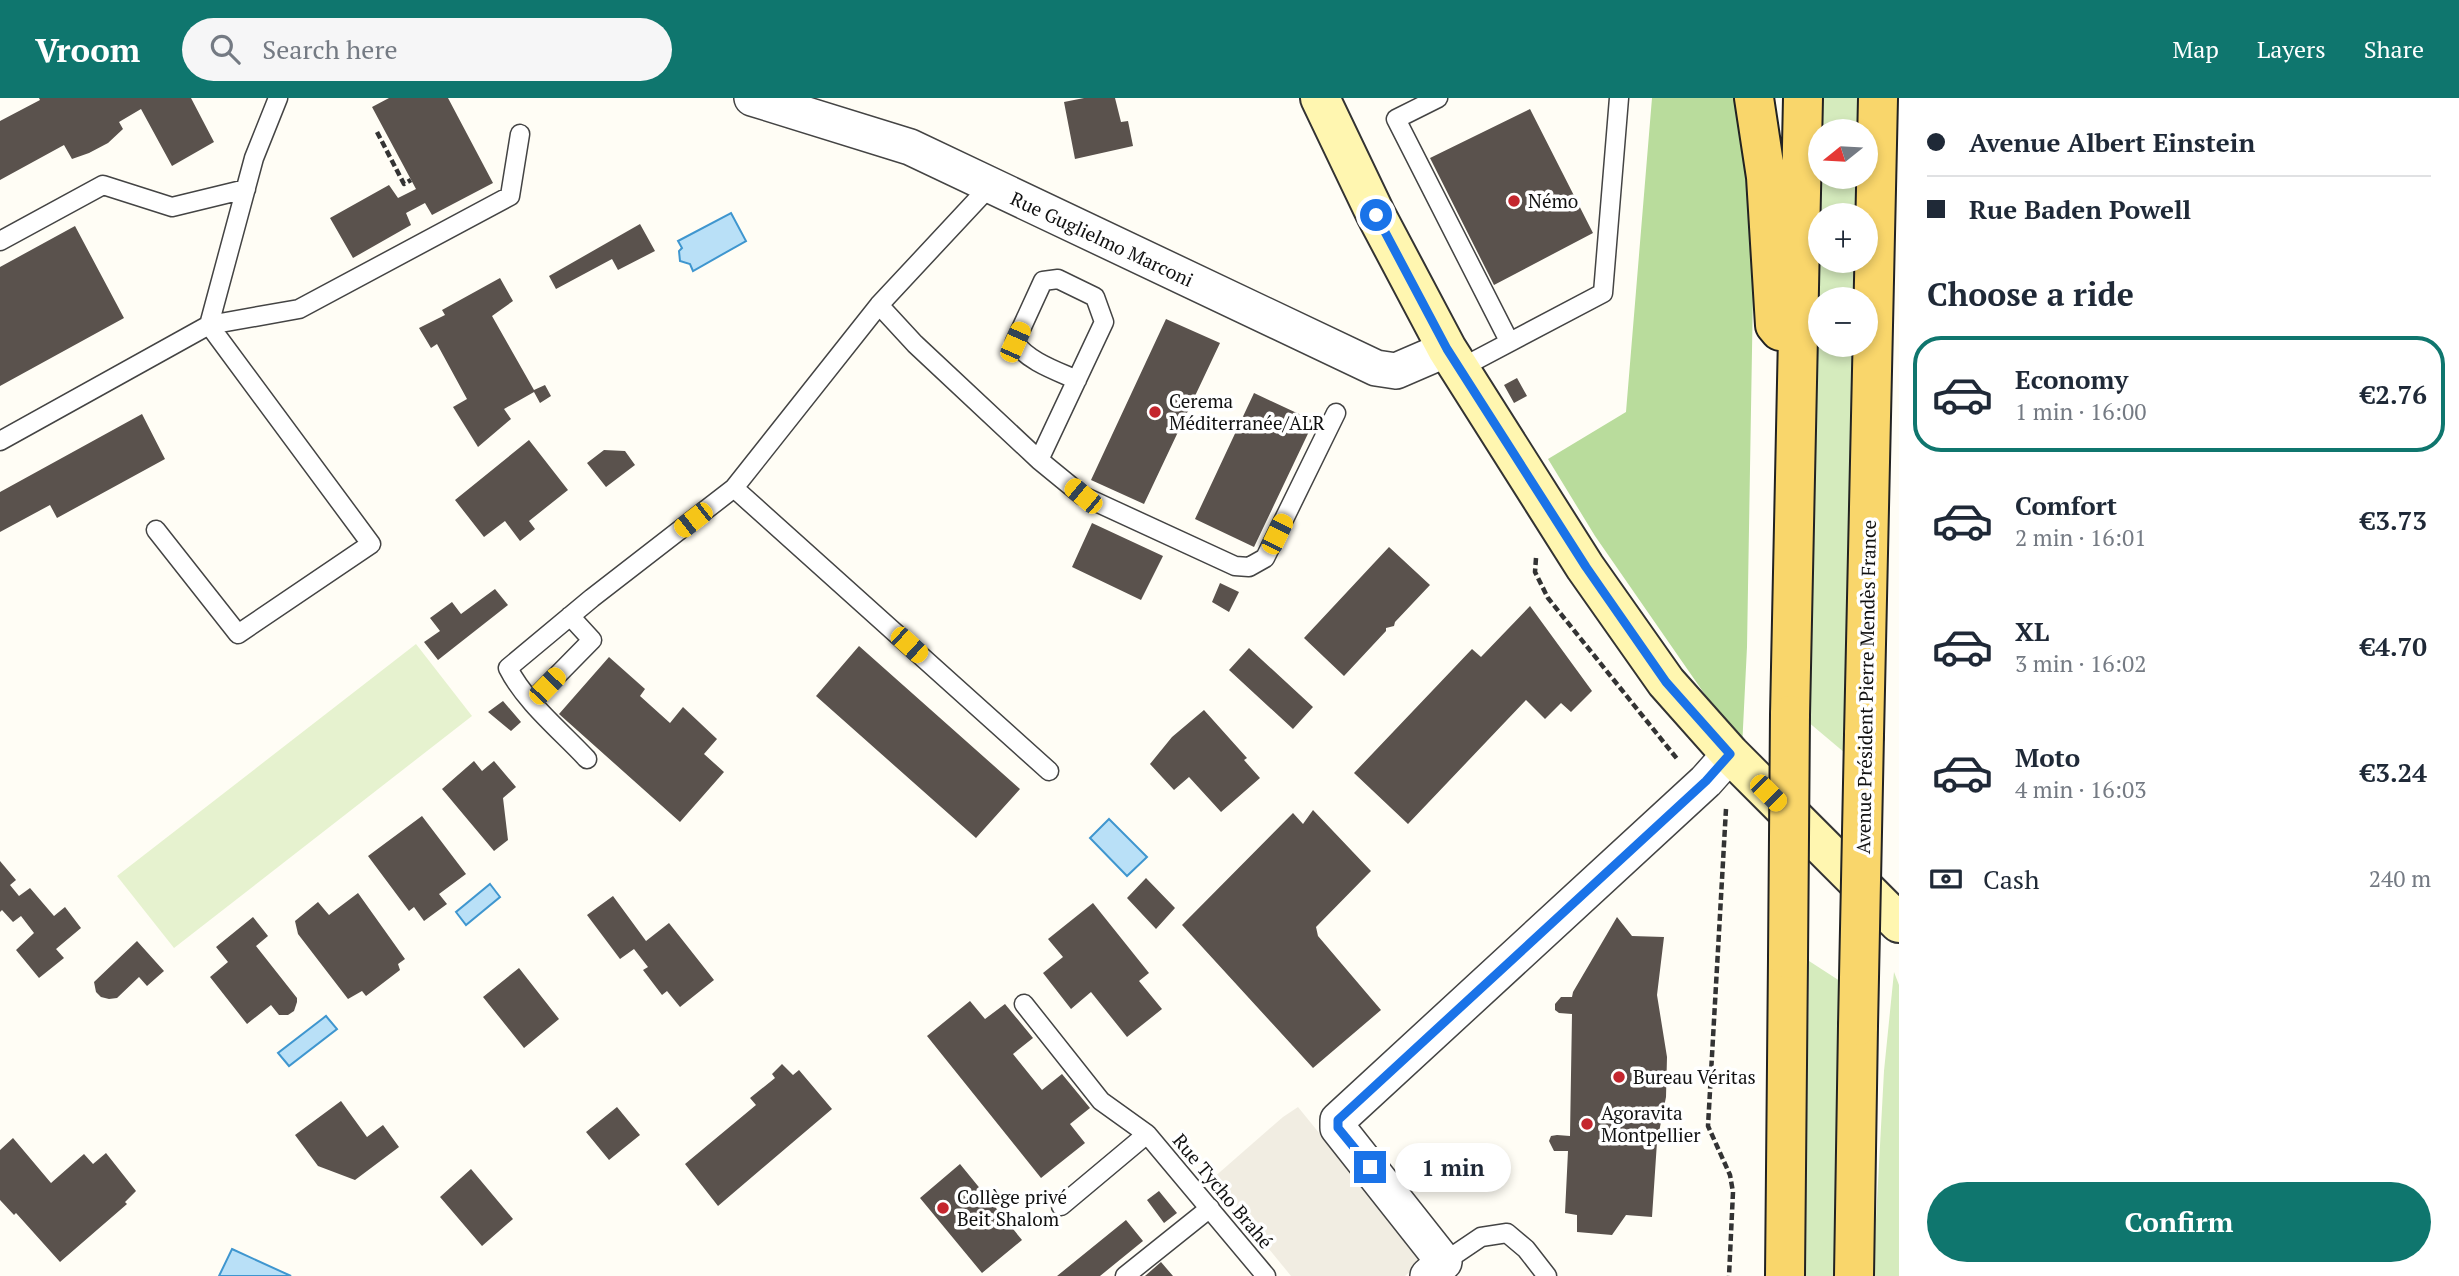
<!DOCTYPE html>
<meta charset="utf-8">
<style>
:root{--surface:#fff;--page:#f6f6f7;--text:#1f2937;--muted:#747a83;--line:#e0e1e3;--accent:#0f766e}
body{margin:0;font-family:"PT Serif",serif;background:var(--page);color:var(--text);height:100vh;display:flex;flex-direction:column;font-size:26px;white-space:nowrap}
*{box-sizing:border-box;margin:0}
p{font-size:23px;color:var(--muted)}
.icon{flex:none;width:38px;height:38px;fill:none;stroke:currentColor;stroke-width:2;stroke-linecap:round;stroke-linejoin:round}
.map{position:relative;flex:1;overflow:hidden}
.drawer{display:flex;flex-direction:column;background:var(--surface);width:560px}
.drawer>*{flex:none}
.banner{display:grid;align-content:center;height:154px;padding:0 28px;background:var(--surface)}
.needle{width:46px;rotate:252deg}
.buttons{position:absolute;left:1808px;top:21px;display:grid;gap:14px}
.buttons a{display:grid;place-items:center;width:70px;height:70px;border-radius:50%;background:var(--surface);box-shadow:0 4px 10px #0003;font-size:35px}
.end{position:absolute;width:32px;height:32px;margin:-16px;border:9px solid #1a73e8;background:#fff;box-shadow:0 0 0 4px #fff}
.from{border-radius:50%}
.bubble{position:absolute;height:49px;border-radius:24px;background:var(--surface);box-shadow:0 4px 10px #0003;font-size:23px;font-weight:800;line-height:49px;text-align:center}
.car{position:absolute;width:21px;height:42px;margin:-21px -10px;border-radius:9px;box-shadow:0 0 5px 2px #0007;background:linear-gradient(#f5c518 24%,#345 0 40%,#f5c518 0 76%,#345 0 86%,#f5c518 0)}
.banner b{display:flex;align-items:center;gap:24px;height:66px;font-size:26px}
.banner b+b{border-top:2px solid var(--line)}
.banner i{width:18px;height:18px;background:var(--text)}
ul{padding:0;list-style:none}
li{display:flex;align-items:center;gap:21px;height:116px;margin:0 14px 10px;padding:0 14px;border:4px solid transparent;border-radius:28px}
li div{flex:1}
li b{display:block;font-size:26px}
li em{font-style:normal;font-weight:800}
li.current{border-color:var(--accent)}
li>.icon{width:63px;height:63px;stroke-width:1.5}
h2{padding:0 28px;font-size:32px;line-height:84px}
.pay{display:flex;align-items:center;gap:18px;height:77px;padding:0 28px;font-size:26px}
.pay p{margin-inline-start:auto}
.button{display:flex;gap:14px;margin-top:auto;padding:14px 28px}
.button a{flex:1;height:80px;border-radius:42px;background:var(--accent);color:#fff;font-size:28px;font-weight:800;line-height:80px;text-align:center}
header{display:flex;align-items:center;gap:42px;box-sizing:border-box;height:98px;padding:0 35px;background:var(--accent);color:#fff}
header strong{font-size:33px}
nav{display:flex;gap:38px;margin-inline-start:auto;font-size:24px}
.search{width:490px;height:63px;background:var(--page);display:flex;align-items:center;gap:18px;box-sizing:border-box;padding:0 24px;border-radius:38px;color:var(--muted);font-size:26px}
main{display:flex;flex:1;min-height:0}
.map>svg:first-child{display:block}
</style>
<header>
<strong>Vroom</strong>
<div class="search"><svg class="icon" aria-label="search" viewBox="0 0 24 24"><circle cx="10" cy="10" r="6"/><path d="M15 15l6 6"/></svg>Search here</div>
<nav><a>Map</a><a>Layers</a><a>Share</a></nav>
</header>
<main>
<div class="map">
<svg width="1899" height="1178" viewBox="0 0 1899 1178">
<rect width="100%" height="100%" fill="#fffdf5"/>
<!-- green -->
<path fill="#d5ebbd" d="M1821 0H1858L1857 33H1820Z
M1820 37V79H1856L1855 117H1820V163H1854L1853 201H1820V247H1852L1845 655 1807 623 1816 304Z
M1809 863 1843 885 1836 1178H1805Z
M1894 874 1899 887V1178H1873L1884 973Z"/>
<!-- forest -->
<path fill="#b9dc9c" d="M1652 0H1738L1754 134 1747 549 1742 650 1595 438 1548 361 1626 314Z"/>
<!-- pitch -->
<path fill="#e6f2cf" d="M416 546 472 618 174 850 117 778Z"/>
<!-- plaza -->
<path fill="#f1ede2" d="M1298 1009 1423 1163 1405 1178H1291L1212 1081 1283 1019Z"/>
<!-- water -->
<path fill="#b9e0f7" stroke="#3f96cf" stroke-width="2" d="M731 115 746 143 693 173 690 166 680 163 679 153 682 150 678 143Z
M1109 721 1147 759 1127 778 1090 740Z
M490 786 500 799 466 827 456 814Z
M326 918 337 931 289 968 278 955Z
M232 1151 291 1178H219Z"/>
<!-- building -->
<path fill="#5a524d" d="M39 0H191L214 44 172 68 141 11 119 24 123 31 108 45 89 55 72 61 64 47 0 82V23L40 2Z
M389 0H448L493 85 432 117 425 105 406 115 411 127 353 160 330 120 389 87 398 100 416 91 372 9Z
M1084 0H1115L1121 24 1128 23 1133 48 1075 61 1064 4Z
M1530 11 1593 135 1494 187 1430 60Z
M640 126 655 153 618 172 612 161 556 191 549 178Z
M75 128 124 220 0 288V169Z
M500 180 513 203 492 218 534 292 545 287 551 298 540 305 534 294 504 311 511 321 478 349 453 309 467 301 437 246 431 250 419 230 445 217 442 212Z
M1166 221 1220 245 1144 406 1091 382Z
M1517 280 1527 298 1514 305 1504 287Z
M1254 295 1314 323 1254 449 1195 421Z
M142 316 165 361 57 420 50 407 0 434V394Z
M529 342 568 392 529 423 535 431 520 443 505 423 484 439 455 402Z
M604 352 625 353 635 367 606 389 587 365Z
M1092 425 1163 458 1141 502 1072 469Z
M1389 449 1430 487 1395 524 1394 528 1386 530V533L1344 578 1304 540Z
M1220 485 1239 494 1229 514 1212 504Z
M495 491 508 507 438 562 424 544 440 533 430 520 452 504 461 516Z
M1530 508 1592 593 1571 614 1561 605 1545 621 1526 602 1408 726 1354 675 1472 551 1481 559Z
M859 548 1020 691 976 740 816 598Z
M1249 550 1313 609 1293 631 1229 572Z
M609 559 645 591 640 598 670 625 683 609 717 641 704 656 724 674 680 724 559 616Z
M503 603 521 624 511 633 488 614Z
M1204 612 1247 660 1244 662 1260 680 1221 714 1189 679 1174 692 1150 666 1172 639Z
M474 663 482 673 494 663 516 689 503 700 508 742 494 753 442 691Z
M1313 712 1371 773 1316 829 1318 838 1381 912 1313 970 1182 827 1293 715 1303 726Z
M422 718 466 776 439 796 447 806 424 823 414 809 409 813 368 758Z
M0 763 16 782 10 787 19 798 30 790 54 818 65 809 81 830 56 851 64 860 39 880 16 852 34 835 21 818 13 824 2 812 0 814Z
M1146 780 1175 810 1156 831 1127 800Z
M358 795 405 861 398 866 400 872 366 898 362 893 348 901 298 836 295 823 318 804 329 817Z
M613 798 646 843 669 825 714 882 680 909 667 893 662 897 643 872 648 869 634 851 620 861 587 817Z
M1093 805 1149 875 1139 883 1162 911 1127 939 1091 894 1071 911 1043 875 1063 859 1048 841Z
M253 819 268 838 256 848 297 900V904L294 913 288 917H279L271 907 247 926 210 879 228 864 216 849Z
M1617 819 1632 838 1664 839 1657 897 1667 959 1666 999 1657 1044 1652 1119 1626 1117 1612 1137 1577 1134V1117L1565 1115 1568 1053H1554L1549 1043 1551 1038 1557 1037 1570 1038 1572 916 1559 915 1555 912V906L1561 899H1572L1573 894Z
M137 843 164 873 147 888 139 879 117 900 109 901 101 899 96 894 94 884Z
M519 870 559 921 524 950 483 899Z
M970 903 985 921 1005 906 1033 940 1013 956 1042 992 1062 976 1090 1010 1070 1026 1085 1045 1041 1080 927 938Z
M782 966 793 977 799 972 832 1011 718 1108 685 1066 756 1007 750 1000 775 980 772 976Z
M341 1003 367 1039 383 1027 399 1049 355 1082 318 1068 295 1037Z
M617 1009 640 1037 609 1062 586 1034Z
M13 1040 51 1085 84 1056 93 1066 106 1055 136 1093 125 1104 127 1106 60 1164 16 1115 14 1117 0 1102V1052Z
M960 1066 1022 1142 982 1175 920 1100Z
M471 1071 513 1121 482 1148 440 1099Z
M1159 1093 1177 1115 1164 1125 1147 1102Z
M1126 1122 1143 1143 1100 1178H1057Z
M1161 1164 1173 1178H1145Z"/>
<g fill="none" stroke-linecap="round" stroke-linejoin="round">
<defs>
<path id="lane" d="M278 0 254 60 209 227 299 211 510 98 520 36
M1438 0 1396 21 1509 243
M0 143 103 87 172 109 246 91
M879 207 915 246 1039 362 1083 398 1235 468 1249 469 1265 460 1336 315
M1459 271 1603 195 1619 0
M0 343 209 227 371 446 238 536 156 432
M1039 362 1104 224 1095 199 1058 181 1043 183 1015 244C1027 263 1057 273 1077 282
M734 390 1049 673
M532 603 592 542 570 518
M587 661C561 633 525 604 508 570L592 500 734 390 879 207 990 88
M1024 906 1101 1003 1147 1036
M1061 1108 1147 1036 1266 1178
M1444 1164 1481 1139 1507 1135 1526 1151 1547 1178
M1125 1178 1210 1110"/>
<path id="street" d="M752 0 910 49 1376 270 1396 273 1447 251
M1428 1178 1444 1164 1338 1030V1022L1706 683 1730 656"/>
<path id="secondary" d="M1320 0 1376 117 1447 251 1585 469 1666 584 1730 656 1899 825"/>
<path id="primary" d="M1754 0 1766 79 1775 227 1780 233
M1790 617 1803 0
M1864 637 1878 0
M1785 1178 1788 861
M1854 1178 1858 928"/>
</defs>
<!-- lane casing -->
<use href="#lane" stroke="#444" stroke-width="21"/>
<!-- street casing -->
<use href="#street" stroke="#444" stroke-width="38"/>
<!-- secondary casing -->
<use href="#secondary" stroke="#333" stroke-width="42"/>
<!-- primary casing -->
<use href="#primary" stroke="#222" stroke-width="42"/>
<!-- path -->
<path stroke="#333" stroke-width="4.5" stroke-dasharray="7 3.5" stroke-linecap="butt" d="M377 34 404 86 411 82
M1536 460 1535 474 1548 500 1678 662
M1726 711 1708 1028 1730 1077 1733 1094 1729 1178"/>
<!-- lane -->
<use href="#lane" stroke="#fff" stroke-width="18"/>
<!-- street -->
<use href="#street" stroke="#fff" stroke-width="35"/>
<!-- secondary -->
<use href="#secondary" stroke="#fff6b0" stroke-width="38"/>
<!-- primary -->
<use href="#primary" stroke="#f9d66b" stroke-width="38"/>
<defs>
<path id="primary-bridge" d="M1788 861 1790 617
M1858 928 1864 637"/>
</defs>
<!-- primary-bridge casing -->
<use href="#primary-bridge" stroke="#222" stroke-width="42" stroke-linecap="butt"/>
<!-- primary-bridge -->
<use href="#primary-bridge" stroke="#f9d66b" stroke-width="38"/>
</g>
<g fill="none" stroke-linecap="round" stroke-linejoin="round">
<!-- route -->
<path stroke="#1a73e8" stroke-width="9" d="M1370 1069 1338 1030V1022L1706 683 1730 656 1666 584 1586 469 1447 251 1376 117"/>
</g>
<!-- markers -->
<g fill="#c4262e" stroke="#fff" stroke-width="2.5">
<circle cx="1514" cy="103" r="7"/>
<circle cx="1155" cy="314" r="7"/>
<circle cx="1619" cy="979" r="7"/>
<circle cx="1587" cy="1026" r="7"/>
<circle cx="943" cy="1110" r="7"/>
</g>
<g text-anchor="middle" stroke-width="7" stroke-linejoin="round" paint-order="stroke">
<!-- poi labels -->
<g font-size="19" fill="#111" stroke="#fff" text-anchor="start">
<text x="1528" y="110">Némo</text>
<text x="1169" y="310">Cerema<tspan x="1169" dy="22">Méditerranée/ALR</tspan></text>
<text x="1633" y="986">Bureau Véritas</text>
<text x="1601" y="1022">Agoravita<tspan x="1601" dy="22">Montpellier</tspan></text>
<text x="957" y="1106">Collège privé<tspan x="957" dy="22">Beit Shalom</tspan></text>
</g>
<!-- street labels -->
<g font-size="19" fill="#111" stroke="#fff">
<text transform="translate(1102 141) rotate(25)" y="7">Rue Guglielmo Marconi</text>
<text transform="translate(1866 589) rotate(-89)" y="7">Avenue Président Pierre Mendès France</text>
<text transform="translate(1223 1093) rotate(50)" y="7">Rue Tycho Brahé</text>
</g>
</g>
</svg>
<div class="buttons">
<a><svg class="needle" viewBox="-14 -14 28 28"><path d="M0-13l5 13h-10z" fill="#e53935"/><path d="M0 13l5-13h-10z" fill="#747a83"/></svg></a>
<a>+</a>
<a>−</a>
</div>
<i class="end from" style="left:1376px;top:117px"></i>
<i class="end" style="left:1370px;top:1069px"></i>
<div class="bubble" style="left:1395px;top:1045px;width:116px">1 min</div>
<i class="car" style="left:1015px;top:244px;rotate:24deg"></i>
<i class="car" style="left:1083px;top:398px;rotate:310deg"></i>
<i class="car" style="left:693px;top:422px;rotate:232deg"></i>
<i class="car" style="left:1277px;top:436px;rotate:26deg"></i>
<i class="car" style="left:909px;top:547px;rotate:132deg"></i>
<i class="car" style="left:547px;top:588px;rotate:44deg"></i>
<i class="car" style="left:1768px;top:695px;rotate:135deg"></i>
</div>
<section class="drawer">
<div class="banner">
<b><i class="from"></i>Avenue Albert Einstein</b>
<b><i></i>Rue Baden Powell</b>
</div>
<h2>Choose a ride</h2>
<ul>
<li class="current"><svg class="icon" aria-label="car" viewBox="0 0 24 24"><path d="M5 17H2v-5l4-1 3-4h7l3 4 3 1v5h-3M9 17h6M6 11h13"/><circle cx="7" cy="17" r="2"/><circle cx="17" cy="17" r="2"/></svg><div><b>Economy</b><p>1 min · 16:00</p></div><em>€2.76</em></li>
<li><svg class="icon" aria-label="car" viewBox="0 0 24 24"><path d="M5 17H2v-5l4-1 3-4h7l3 4 3 1v5h-3M9 17h6M6 11h13"/><circle cx="7" cy="17" r="2"/><circle cx="17" cy="17" r="2"/></svg><div><b>Comfort</b><p>2 min · 16:01</p></div><em>€3.73</em></li>
<li><svg class="icon" aria-label="car" viewBox="0 0 24 24"><path d="M5 17H2v-5l4-1 3-4h7l3 4 3 1v5h-3M9 17h6M6 11h13"/><circle cx="7" cy="17" r="2"/><circle cx="17" cy="17" r="2"/></svg><div><b>XL</b><p>3 min · 16:02</p></div><em>€4.70</em></li>
<li><svg class="icon" aria-label="car" viewBox="0 0 24 24"><path d="M5 17H2v-5l4-1 3-4h7l3 4 3 1v5h-3M9 17h6M6 11h13"/><circle cx="7" cy="17" r="2"/><circle cx="17" cy="17" r="2"/></svg><div><b>Moto</b><p>4 min · 16:03</p></div><em>€3.24</em></li>
</ul>
<div class="pay"><svg class="icon" aria-label="cash" viewBox="0 0 24 24"><path d="M3 7h18v10H3z"/><circle cx="12" cy="12" r="2"/></svg>Cash<p>240 m</p></div>
<div class="button"><a>Confirm</a></div>
</section>
</main>
